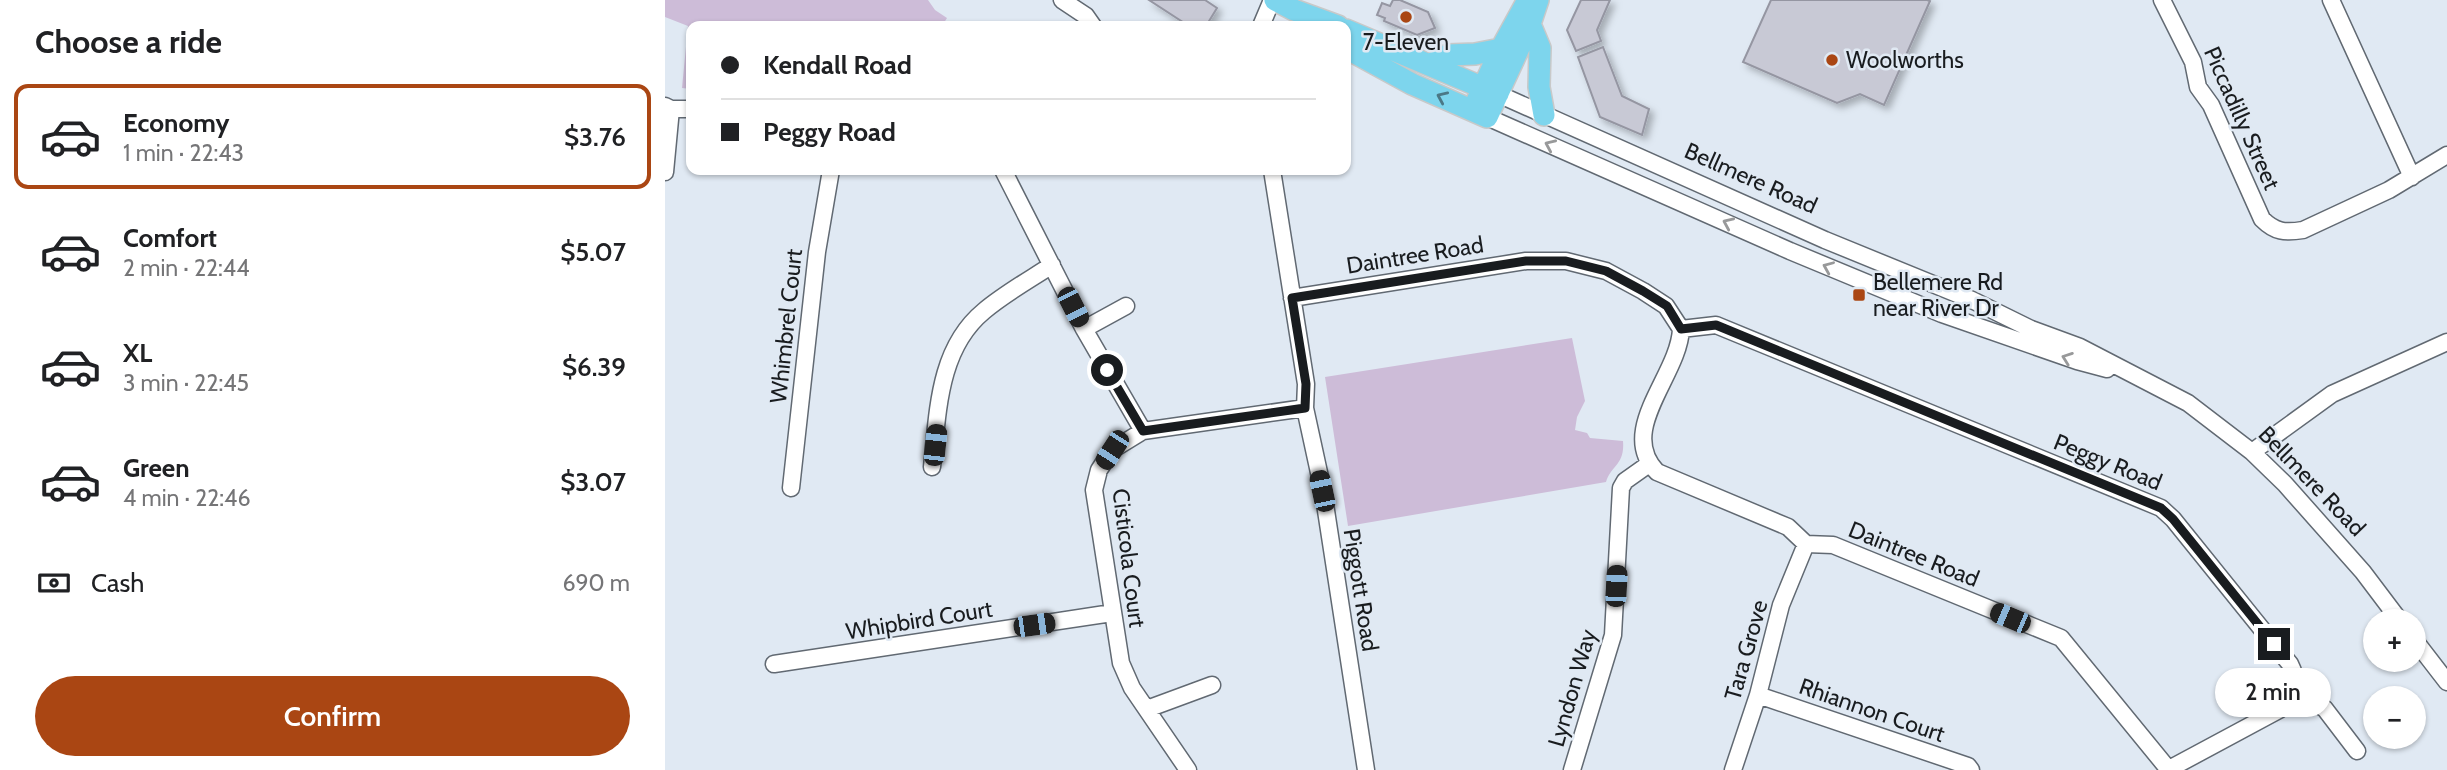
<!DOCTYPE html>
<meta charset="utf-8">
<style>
:root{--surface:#fff;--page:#f6f6f6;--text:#202124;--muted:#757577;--line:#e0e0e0;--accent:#aa4613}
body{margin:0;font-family:Cabin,sans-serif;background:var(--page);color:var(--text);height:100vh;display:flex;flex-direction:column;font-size:26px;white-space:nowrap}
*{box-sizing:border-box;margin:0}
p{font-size:23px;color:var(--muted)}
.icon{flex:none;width:38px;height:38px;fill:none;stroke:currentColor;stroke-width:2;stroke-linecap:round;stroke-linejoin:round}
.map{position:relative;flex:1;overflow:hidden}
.sheet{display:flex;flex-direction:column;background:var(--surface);width:665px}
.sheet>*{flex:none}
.hud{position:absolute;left:21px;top:21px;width:665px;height:154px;border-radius:14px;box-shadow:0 2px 5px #0004;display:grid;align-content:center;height:154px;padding:0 35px;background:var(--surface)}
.buttons{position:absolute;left:1698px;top:609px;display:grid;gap:14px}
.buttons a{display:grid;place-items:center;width:63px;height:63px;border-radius:50%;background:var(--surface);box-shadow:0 2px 5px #0004;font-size:35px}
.end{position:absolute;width:32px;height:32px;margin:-16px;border:9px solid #191c1f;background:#fff;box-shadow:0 0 0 4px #fff}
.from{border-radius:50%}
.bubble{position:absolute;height:49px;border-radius:24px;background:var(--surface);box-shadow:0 2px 5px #0004;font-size:23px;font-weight:600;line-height:49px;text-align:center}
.car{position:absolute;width:21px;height:42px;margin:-21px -10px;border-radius:9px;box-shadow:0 0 5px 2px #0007;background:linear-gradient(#222 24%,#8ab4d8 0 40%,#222 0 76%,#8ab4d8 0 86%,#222 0)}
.hud b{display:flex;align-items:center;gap:24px;height:66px;font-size:26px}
.hud b+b{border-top:2px solid var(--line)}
.hud i{width:18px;height:18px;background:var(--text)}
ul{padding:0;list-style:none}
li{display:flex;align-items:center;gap:21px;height:105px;margin:0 14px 10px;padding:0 21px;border:4px solid transparent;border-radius:14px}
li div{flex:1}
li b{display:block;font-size:26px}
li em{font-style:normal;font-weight:600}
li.active{border-color:var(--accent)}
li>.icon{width:63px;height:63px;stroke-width:1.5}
h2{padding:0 35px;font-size:32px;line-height:84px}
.pay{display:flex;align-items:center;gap:18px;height:77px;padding:0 35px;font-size:26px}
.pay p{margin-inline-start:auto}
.action{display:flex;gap:14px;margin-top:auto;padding:14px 35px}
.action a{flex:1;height:80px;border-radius:42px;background:var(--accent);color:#fff;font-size:28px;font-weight:600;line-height:80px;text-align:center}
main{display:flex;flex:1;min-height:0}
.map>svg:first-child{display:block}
</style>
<main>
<section class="sheet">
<h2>Choose a ride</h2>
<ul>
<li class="active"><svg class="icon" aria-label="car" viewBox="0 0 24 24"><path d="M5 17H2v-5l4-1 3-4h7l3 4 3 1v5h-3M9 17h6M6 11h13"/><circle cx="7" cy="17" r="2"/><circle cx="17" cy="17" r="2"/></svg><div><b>Economy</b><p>1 min · 22:43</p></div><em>$3.76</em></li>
<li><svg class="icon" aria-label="car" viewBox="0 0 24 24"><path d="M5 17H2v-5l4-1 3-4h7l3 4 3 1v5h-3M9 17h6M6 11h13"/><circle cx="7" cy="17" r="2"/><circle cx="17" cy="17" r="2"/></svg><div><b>Comfort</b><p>2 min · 22:44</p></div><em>$5.07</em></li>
<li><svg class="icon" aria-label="car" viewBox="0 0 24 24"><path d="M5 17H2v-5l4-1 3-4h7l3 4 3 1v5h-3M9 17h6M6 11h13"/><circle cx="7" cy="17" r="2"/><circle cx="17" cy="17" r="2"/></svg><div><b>XL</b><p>3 min · 22:45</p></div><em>$6.39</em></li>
<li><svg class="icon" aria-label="car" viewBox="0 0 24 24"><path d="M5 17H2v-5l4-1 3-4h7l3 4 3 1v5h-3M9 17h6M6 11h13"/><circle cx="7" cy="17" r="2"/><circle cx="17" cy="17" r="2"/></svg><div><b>Green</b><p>4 min · 22:46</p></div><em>$3.07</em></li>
</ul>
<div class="pay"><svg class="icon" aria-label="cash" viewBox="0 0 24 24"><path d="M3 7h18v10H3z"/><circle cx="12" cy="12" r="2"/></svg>Cash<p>690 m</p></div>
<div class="action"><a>Confirm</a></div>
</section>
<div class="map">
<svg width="1782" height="770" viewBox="0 0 1782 770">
<defs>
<filter id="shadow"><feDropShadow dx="4.5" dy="4.5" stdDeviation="3.5" flood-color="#0004"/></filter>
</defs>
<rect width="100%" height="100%" fill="#e0e9f3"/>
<!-- green -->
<path fill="#cdbcd8" d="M0 0H263L270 10 282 18 277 26H26V89L17 88 23 26 0 17Z
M907 338 920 401 912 417 910 430 922 433 925 438 958 441C960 465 946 465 941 482L683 526 660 377Z"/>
<!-- building -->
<path fill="#c8c9d5" stroke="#9596a2" stroke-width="2" filter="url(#shadow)" d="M484 0H540L552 8 541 26H524Z
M728 0H735L763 12 770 28 752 35 719 21 720 18 712 15 717 3 725 6Z
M916 0H945L932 30 936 41 911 51 902 30Z
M1106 0H1262L1265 1 1219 105 1195 94 1172 103 1078 62Z
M938 47 957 96 984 109 977 135 935 117 913 57Z"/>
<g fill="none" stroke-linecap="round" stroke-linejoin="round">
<defs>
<path id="minor" d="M397 0 421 16 428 26
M1497 0 1528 62 1533 87 1546 105 1597 219C1610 232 1620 233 1638 230L1724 190 1782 155
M1666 0 1747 177
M596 26 607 0
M833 94 1160 240 1307 300 1366 329 1415 347 1523 403 1587 452 1620 484 1698 572 1735 621
M0 106 6 109H26
M822 117 1125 251 1277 314 1412 361 1442 369
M338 170 419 329 478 431
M607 170 641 384 640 408 658 491 701 770
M0 172 6 109
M627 298 861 261H901L941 271 978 291 1001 306 1016 329C1014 376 951 430 992 472L1123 527 1141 544 1168 545 1396 638 1504 770
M419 329 461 306
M1016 329 1051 325 1496 508 1508 519 1625 664C1635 684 1631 697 1614 710L1504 769
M1587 452 1667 394 1782 342
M267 467C273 412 273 349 319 311 339 294 364 280 387 265
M126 488 152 252 166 170
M1748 638 1782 682
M109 664 447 613
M1631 690 1660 709 1692 751
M1093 695 1303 766 1306 770
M482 709 547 685
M523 770 467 688 456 663 429 490 434 470 447 450 478 431 640 408
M907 770 948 635 956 488 960 481 984 464
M1068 770 1093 695 1116 605 1141 544"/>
<path id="major" d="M610 0 629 10 673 26
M865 24 875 48 874 87 879 115
M681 30 833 94
M681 48 747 84 822 117 865 24 873 0
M766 64 783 55 810 54 836 49
M812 101 836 49 863 0"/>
</defs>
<!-- minor casing -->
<use href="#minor" stroke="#616972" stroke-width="19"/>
<!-- major casing -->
<use href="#major" stroke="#c8c9c9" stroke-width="24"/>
<!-- minor -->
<use href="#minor" stroke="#fff" stroke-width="16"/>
<!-- major -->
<use href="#major" stroke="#7dd5ed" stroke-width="21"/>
</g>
<!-- one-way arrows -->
<defs><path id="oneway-chevron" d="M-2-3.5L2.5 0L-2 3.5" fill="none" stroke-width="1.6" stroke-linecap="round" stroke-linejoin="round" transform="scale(1.75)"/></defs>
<use stroke="#4b7886" href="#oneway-chevron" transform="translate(777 97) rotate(-156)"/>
<g stroke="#98999a">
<use href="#oneway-chevron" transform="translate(885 145) rotate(-156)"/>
<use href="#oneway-chevron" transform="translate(1063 223) rotate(-156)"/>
<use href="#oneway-chevron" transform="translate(1163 267) rotate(-157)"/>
<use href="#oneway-chevron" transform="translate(1402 358) rotate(-160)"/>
</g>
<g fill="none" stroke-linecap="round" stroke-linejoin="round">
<!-- route -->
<path stroke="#191c1f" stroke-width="9" d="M442 370 478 431 640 408 641 384 627 298 861 261H901L941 271 978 291 1002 306 1016 329 1051 325 1496 508 1508 519 1609 644"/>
</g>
<!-- markers -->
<g fill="#aa4613" stroke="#e0e9f3" stroke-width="2.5">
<circle cx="741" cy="17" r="7"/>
<circle cx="1167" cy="60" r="7"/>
<rect x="1187" y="288" width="14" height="14" rx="3.5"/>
</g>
<g text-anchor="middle" stroke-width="5" stroke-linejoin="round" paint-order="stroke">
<!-- poi labels -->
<g font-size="23" fill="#191c1f" stroke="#e0e9f3" text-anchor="start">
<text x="741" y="50" text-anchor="middle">7-Eleven</text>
<text x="1181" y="68">Woolworths</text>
<text x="1208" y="290">Bellemere Rd<tspan x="1208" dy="26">near River Dr</tspan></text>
</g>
<!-- street labels -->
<g font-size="23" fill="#191c1f" stroke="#e0e9f3">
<text transform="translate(1577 118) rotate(66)" y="8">Piccadilly Street</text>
<text transform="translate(1086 178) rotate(24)" y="8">Bellmere Road</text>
<text transform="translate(750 255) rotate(-9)" y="8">Daintree Road</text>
<text transform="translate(121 326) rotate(-84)" y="8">Whimbrel Court</text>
<text transform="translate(1443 462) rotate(22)" y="8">Peggy Road</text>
<text transform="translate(1647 481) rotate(46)" y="8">Bellmere Road</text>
<text transform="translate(1249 554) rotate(22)" y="8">Daintree Road</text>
<text transform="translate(464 558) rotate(83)" y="8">Cisticola Court</text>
<text transform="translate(696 590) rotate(81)" y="8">Piggott Road</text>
<text transform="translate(254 620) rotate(-9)" y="8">Whipbird Court</text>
<text transform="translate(1081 650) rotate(-74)" y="8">Tara Grove</text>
<text transform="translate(907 688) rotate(-74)" y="8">Lyndon Way</text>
<text transform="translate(1207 710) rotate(19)" y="8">Rhiannon Court</text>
</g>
</g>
</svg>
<div class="buttons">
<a>+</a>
<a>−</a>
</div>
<i class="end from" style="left:442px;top:370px"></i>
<i class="end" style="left:1609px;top:644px"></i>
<div class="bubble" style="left:1550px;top:668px;width:116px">2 min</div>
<i class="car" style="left:408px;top:307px;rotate:153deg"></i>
<i class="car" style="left:270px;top:445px;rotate:6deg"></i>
<i class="car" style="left:447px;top:450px;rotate:213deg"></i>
<i class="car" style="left:657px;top:491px;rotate:348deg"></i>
<i class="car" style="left:951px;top:586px;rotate:3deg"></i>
<i class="car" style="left:1345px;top:618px;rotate:293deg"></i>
<i class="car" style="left:369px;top:625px;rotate:82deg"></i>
<div class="hud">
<b><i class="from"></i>Kendall Road</b>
<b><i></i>Peggy Road</b>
</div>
</div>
</main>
